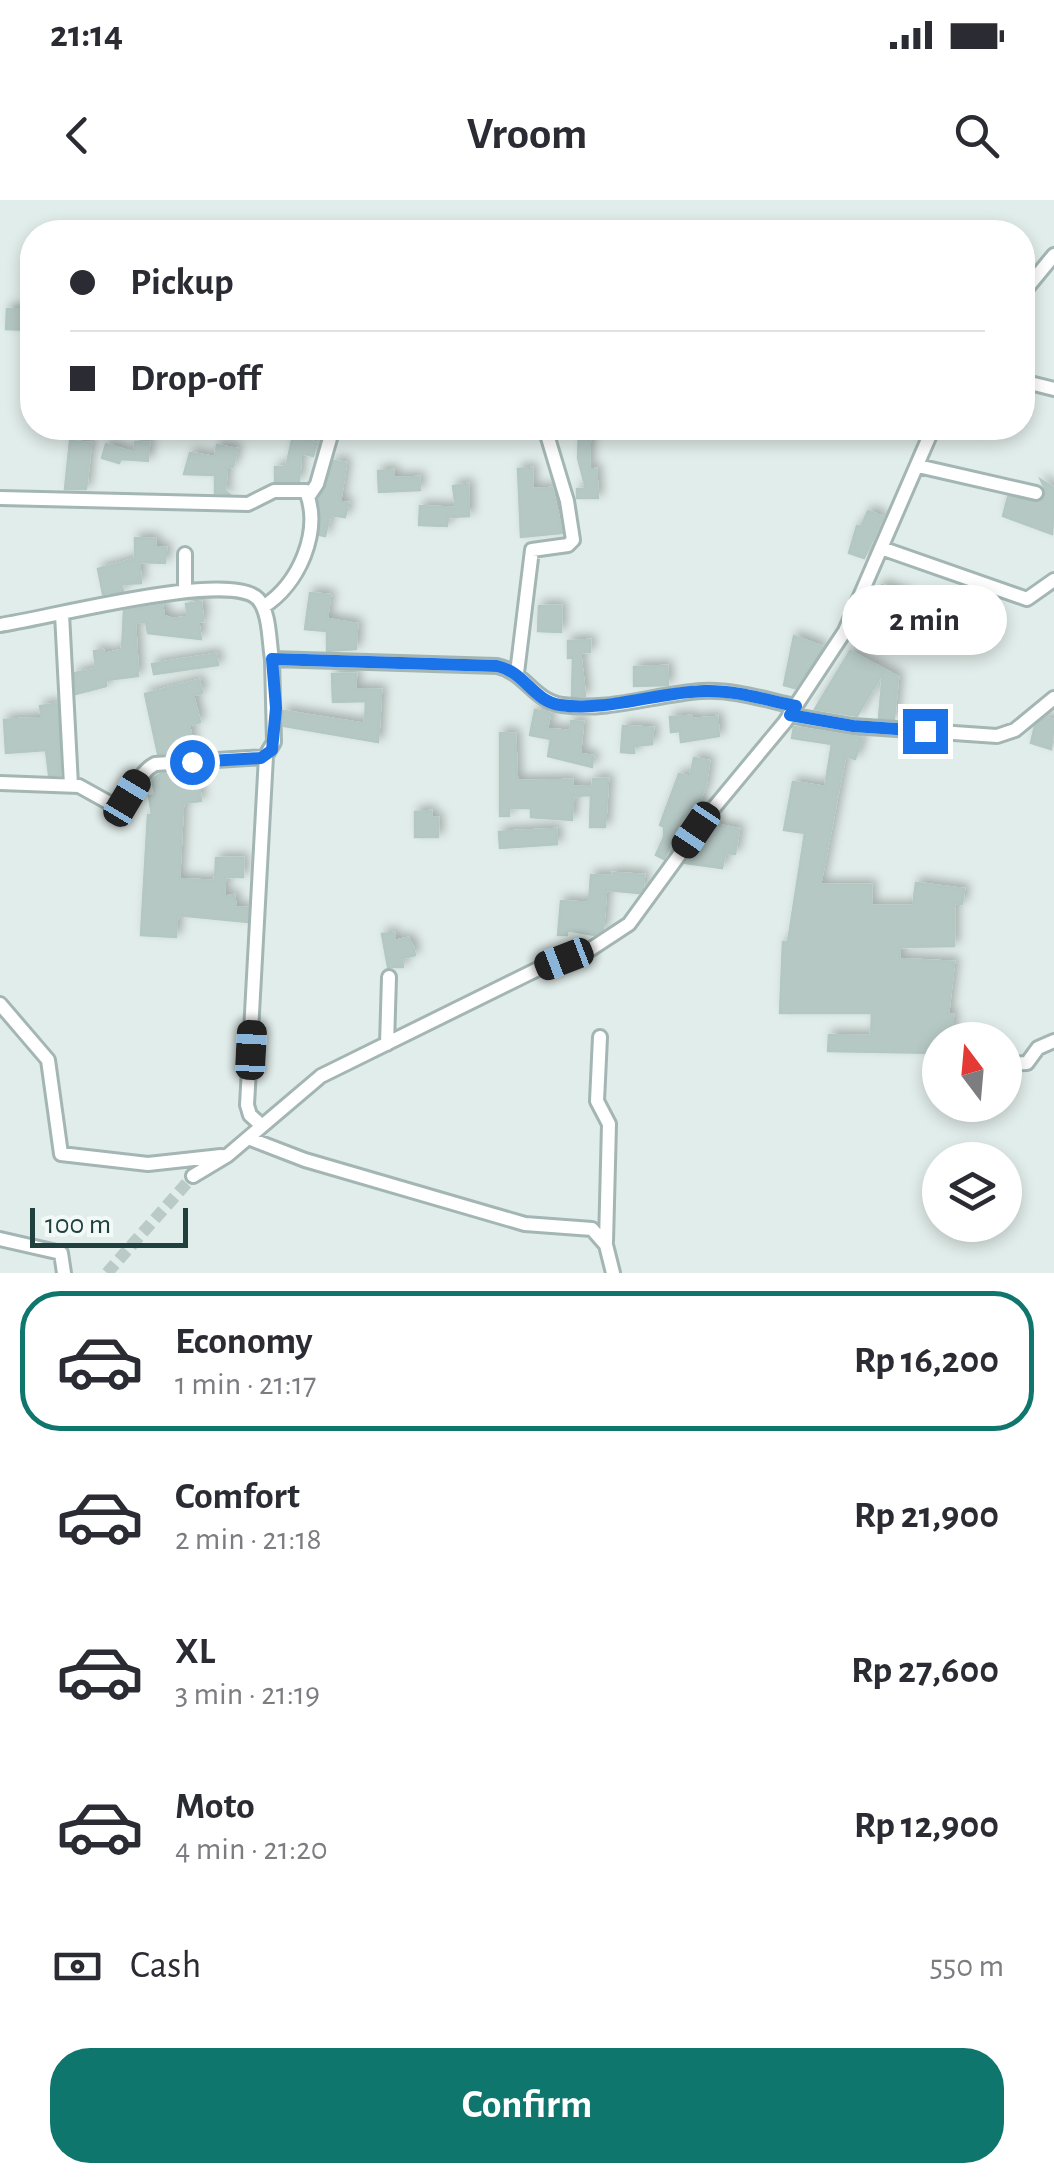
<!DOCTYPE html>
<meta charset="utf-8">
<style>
:root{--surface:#fff;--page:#f7f7f7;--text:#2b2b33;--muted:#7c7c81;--line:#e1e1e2;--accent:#0f766e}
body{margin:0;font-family:"Alegreya Sans",sans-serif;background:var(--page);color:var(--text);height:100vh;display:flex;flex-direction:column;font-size:38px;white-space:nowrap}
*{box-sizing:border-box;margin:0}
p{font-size:32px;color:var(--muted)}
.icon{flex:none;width:55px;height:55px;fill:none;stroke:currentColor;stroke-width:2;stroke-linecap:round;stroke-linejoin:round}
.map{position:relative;height:1073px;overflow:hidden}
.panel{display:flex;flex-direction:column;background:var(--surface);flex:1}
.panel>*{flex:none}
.top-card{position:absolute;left:20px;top:20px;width:1015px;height:220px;border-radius:40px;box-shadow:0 5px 15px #0003;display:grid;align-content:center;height:220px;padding:0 50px;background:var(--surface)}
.needle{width:65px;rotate:344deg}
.tools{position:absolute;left:922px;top:822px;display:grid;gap:20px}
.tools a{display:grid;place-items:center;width:100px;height:100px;border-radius:50%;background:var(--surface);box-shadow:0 5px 15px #0003;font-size:50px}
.scale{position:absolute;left:30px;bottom:25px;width:158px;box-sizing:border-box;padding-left:10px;border:5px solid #1f403d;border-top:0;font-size:28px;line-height:35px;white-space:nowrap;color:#1f403d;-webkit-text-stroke:8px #f2f9f7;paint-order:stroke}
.end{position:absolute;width:45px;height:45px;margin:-22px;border:12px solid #1a73e8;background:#fff;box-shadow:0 0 0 5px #fff}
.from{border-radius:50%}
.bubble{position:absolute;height:70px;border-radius:35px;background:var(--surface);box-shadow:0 5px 15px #0003;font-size:32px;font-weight:600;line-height:70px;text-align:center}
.car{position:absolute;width:30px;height:60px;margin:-30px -15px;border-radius:12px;box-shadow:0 0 8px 2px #0007;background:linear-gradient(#222 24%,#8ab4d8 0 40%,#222 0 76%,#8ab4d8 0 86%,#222 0)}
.top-card b{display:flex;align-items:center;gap:35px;height:95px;font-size:38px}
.top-card b+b{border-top:2px solid var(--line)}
.top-card i{width:25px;height:25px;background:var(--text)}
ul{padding:18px 0 0;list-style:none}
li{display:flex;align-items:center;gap:30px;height:140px;margin:0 20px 15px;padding:0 30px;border:5px solid transparent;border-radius:40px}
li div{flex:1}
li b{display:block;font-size:38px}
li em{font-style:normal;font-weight:600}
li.current{border-color:var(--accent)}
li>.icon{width:90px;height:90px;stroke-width:1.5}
.pay{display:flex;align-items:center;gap:25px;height:110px;padding:0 50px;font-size:38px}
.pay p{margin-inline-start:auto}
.primary-button{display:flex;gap:20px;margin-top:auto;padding:20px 50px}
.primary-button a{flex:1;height:115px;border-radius:40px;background:var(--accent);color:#fff;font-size:40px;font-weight:600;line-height:115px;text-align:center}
.status{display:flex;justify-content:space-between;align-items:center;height:70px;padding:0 50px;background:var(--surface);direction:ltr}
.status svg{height:28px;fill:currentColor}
header{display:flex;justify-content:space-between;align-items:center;height:130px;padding:0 50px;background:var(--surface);font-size:45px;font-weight:600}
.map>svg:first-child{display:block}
</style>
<div class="status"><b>21:14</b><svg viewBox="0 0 49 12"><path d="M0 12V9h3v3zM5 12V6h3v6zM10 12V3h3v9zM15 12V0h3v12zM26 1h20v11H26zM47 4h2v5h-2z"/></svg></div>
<header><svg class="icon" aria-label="back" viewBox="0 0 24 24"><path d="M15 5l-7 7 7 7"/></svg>Vroom<svg class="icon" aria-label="search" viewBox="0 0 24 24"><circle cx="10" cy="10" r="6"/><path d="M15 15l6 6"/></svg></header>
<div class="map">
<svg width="1054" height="1073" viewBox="0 0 1054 1073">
<defs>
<filter id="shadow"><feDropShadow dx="4.5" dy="-4.5" stdDeviation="5" flood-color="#0004"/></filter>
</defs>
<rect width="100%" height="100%" fill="#e1edea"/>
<!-- building -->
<path fill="#b6c8c4" stroke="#b3c7c3" stroke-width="2.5" filter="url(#shadow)" d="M7 109 32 110V130L6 129Z
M579 232 590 233 589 270 596 269 598 298H577V289H586L578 258Z
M293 236 317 243 313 256 301 253 299 281H275V267H286Z
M70 241 91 243 86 289H65Z
M135 242 149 243 148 261 121 259 119 263 102 258 106 244 134 253Z
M217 245 237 249 233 267 227 266 225 291 229 294 215 293V275L184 274 190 253 215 257Z
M334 261 346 263 340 302 348 303 345 317 330 315 325 336 320 335 319 300Z
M532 268V289L552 288 562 333 521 337 518 269Z
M393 270 394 278 419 277 420 290 379 292 378 271Z
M1041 280 1054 288 1052 334 1003 316 1008 297 1043 300 1046 291Z
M468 284 469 316 448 317 447 326 419 325 420 306 456 308 453 286Z
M868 311 883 317 864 358 849 353 857 326 861 327Z
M135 338 155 339V347L166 348 165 363 139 362 141 383 121 384 123 391 103 394 98 369 135 359Z
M882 385 906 394 894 427 883 422 877 435 870 432 867 438 858 434Z
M310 393 330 395 327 419 357 424 356 449 327 451V431L305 429Z
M201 402 203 421H198L201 439 148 433 146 422 135 423 138 476 106 480V486L76 494 75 473 96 469 94 451 103 450 104 454 122 450 124 411 162 405 164 416 172 419 188 417 186 404Z
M539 406H561V432L538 431Z
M794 436 823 447 795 488 784 485Z
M590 440V452H580L585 496H572L573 457 568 458V441Z
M850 451 898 477 894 519 879 518 883 472 857 516 815 509Z
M216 454 218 465 154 474 152 464Z
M667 466 668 485 634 486V467Z
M332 474H356L355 489 381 490 378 542 284 526 283 511 365 524 366 501 333 502Z
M199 480 202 493 193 495 200 522 189 525 194 551 158 554 145 494Z
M57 504 60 575H49L46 550 6 553 4 520 42 518 40 506Z
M535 510 550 513 547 529 570 531 571 521 583 522 580 554 593 556 592 567 548 556 551 539 530 535Z
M691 516 692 519 717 517 719 536 681 542 680 531 671 532 670 517Z
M1045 518 1054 520 1051 549 1031 543 1035 526Z
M623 526 653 528 652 544 634 546V553L621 552Z
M794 527 862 538 855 559 845 556 820 685H871V706H913L916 683 964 689 962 704 954 703V746L900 747 899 759 954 762 948 814 953 815 951 840H940V853L828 851 829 835 871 836 872 813H780L783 742H788L805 633 784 630 793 582 825 587 832 544 792 538Z
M500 533 515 534 517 581 572 580V587L593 586V579H608L605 627H590L591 595 573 596 572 620 531 617V608H509V616H500Z
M694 558 709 561 706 583 696 614 683 617 664 659 656 655 664 637V627L660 625 679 574 690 577Z
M205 571 206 578 198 580 201 601 183 603 179 679 215 681 216 658H243V677H225L224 697 234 695 236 708H248L247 722 177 715 176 737 141 735 148 615H152L149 596 155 595 152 579 161 574Z
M431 611V618H438V637H415V612Z
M714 624 739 629 735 654 725 653 722 668 686 663 698 647 703 648Z
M556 629 557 644 500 648 499 632Z
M613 673 644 675 643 688 639 693 606 690 603 729 594 735 567 730V735H558L561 701 589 703 591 675 613 676Z
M394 733 395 741 408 738 413 747 415 755 402 758 403 767H388L382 734Z"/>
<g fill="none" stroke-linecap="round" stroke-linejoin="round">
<!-- minor-tunnel -->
<path stroke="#bacac7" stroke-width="12" stroke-dasharray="12 6" stroke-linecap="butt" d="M107 1073 193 976"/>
<defs>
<path id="minor" d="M1022 94 1054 55
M1022 181 1054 189
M918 266 1036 293
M309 296 317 284 333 228
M0 298 248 304 274 291H306C322 332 299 384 263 407
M884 349 1027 399 1054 380
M185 354V391
M62 414 71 585
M0 425C45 419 230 369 258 399 270 412 269 443 272 459L497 466C525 472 534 501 562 505 609 512 656 494 702 491 733 489 766 500 795 506
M517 473 532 350 568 345 573 340 567 301 545 228
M789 515 853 526 997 536 1015 530 1054 498
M0 583 79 586 115 606C134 598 136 574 155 564L265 557 274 542 272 459
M0 804 48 860 61 954 148 964 221 956
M600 837 597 901 609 924 606 1042
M387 844 389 777
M1005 864 1027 863 1038 848 1054 841
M261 925 250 915 247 905 266 556
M248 938 305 960 525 1024 592 1029 606 1045 613 1073
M193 976 228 955 321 876 538 769 591 749 629 724 712 610 785 522 845 431 933 228
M0 1039 61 1053 64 1073"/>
</defs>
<!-- minor casing -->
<use href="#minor" stroke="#a3b6b3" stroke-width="18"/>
<!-- minor -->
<use href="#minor" stroke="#fff" stroke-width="12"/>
</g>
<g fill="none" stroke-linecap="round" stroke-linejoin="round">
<!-- route -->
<path stroke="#1a73e8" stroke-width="12" d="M192 562 261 558 272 550 276 508 272 459 497 466C525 472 533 501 560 505 608 512 657 492 705 491 735 490 766 500 796 506L790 515 853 526 925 531"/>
</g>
</svg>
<div class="tools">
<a><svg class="needle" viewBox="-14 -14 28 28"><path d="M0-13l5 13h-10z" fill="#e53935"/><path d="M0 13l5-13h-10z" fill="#7c7c81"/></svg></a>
<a><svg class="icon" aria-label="layers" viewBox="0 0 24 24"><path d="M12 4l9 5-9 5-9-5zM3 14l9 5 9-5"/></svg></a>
</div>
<div class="scale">100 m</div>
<i class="end from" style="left:192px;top:562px"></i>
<i class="end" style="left:925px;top:531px"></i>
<div class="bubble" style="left:842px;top:385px;width:165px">2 min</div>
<i class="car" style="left:127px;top:598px;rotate:31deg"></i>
<i class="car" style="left:696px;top:630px;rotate:214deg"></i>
<i class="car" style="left:564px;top:759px;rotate:249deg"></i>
<i class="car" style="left:251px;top:850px;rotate:3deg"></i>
<div class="top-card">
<b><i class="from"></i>Pickup</b>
<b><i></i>Drop-off</b>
</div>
</div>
<section class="panel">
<ul>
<li class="current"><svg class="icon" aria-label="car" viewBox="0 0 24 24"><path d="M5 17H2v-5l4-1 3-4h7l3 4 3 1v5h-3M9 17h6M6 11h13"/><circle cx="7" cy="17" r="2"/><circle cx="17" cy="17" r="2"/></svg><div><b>Economy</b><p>1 min · 21:17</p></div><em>Rp 16,200</em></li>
<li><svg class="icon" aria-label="car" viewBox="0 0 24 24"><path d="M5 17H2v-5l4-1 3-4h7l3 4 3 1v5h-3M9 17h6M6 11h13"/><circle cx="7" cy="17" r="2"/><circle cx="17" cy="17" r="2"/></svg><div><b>Comfort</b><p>2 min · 21:18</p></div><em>Rp 21,900</em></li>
<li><svg class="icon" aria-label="car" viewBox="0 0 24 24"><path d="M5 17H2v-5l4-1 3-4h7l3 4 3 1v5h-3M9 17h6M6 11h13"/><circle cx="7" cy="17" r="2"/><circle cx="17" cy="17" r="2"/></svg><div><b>XL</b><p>3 min · 21:19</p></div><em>Rp 27,600</em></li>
<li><svg class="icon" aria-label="car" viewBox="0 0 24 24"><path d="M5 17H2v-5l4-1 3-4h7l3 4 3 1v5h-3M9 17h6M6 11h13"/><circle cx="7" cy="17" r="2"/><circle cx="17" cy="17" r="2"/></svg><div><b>Moto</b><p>4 min · 21:20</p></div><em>Rp 12,900</em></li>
</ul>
<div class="pay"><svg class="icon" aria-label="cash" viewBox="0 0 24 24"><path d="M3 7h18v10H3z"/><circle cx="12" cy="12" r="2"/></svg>Cash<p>550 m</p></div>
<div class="primary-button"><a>Confirm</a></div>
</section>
